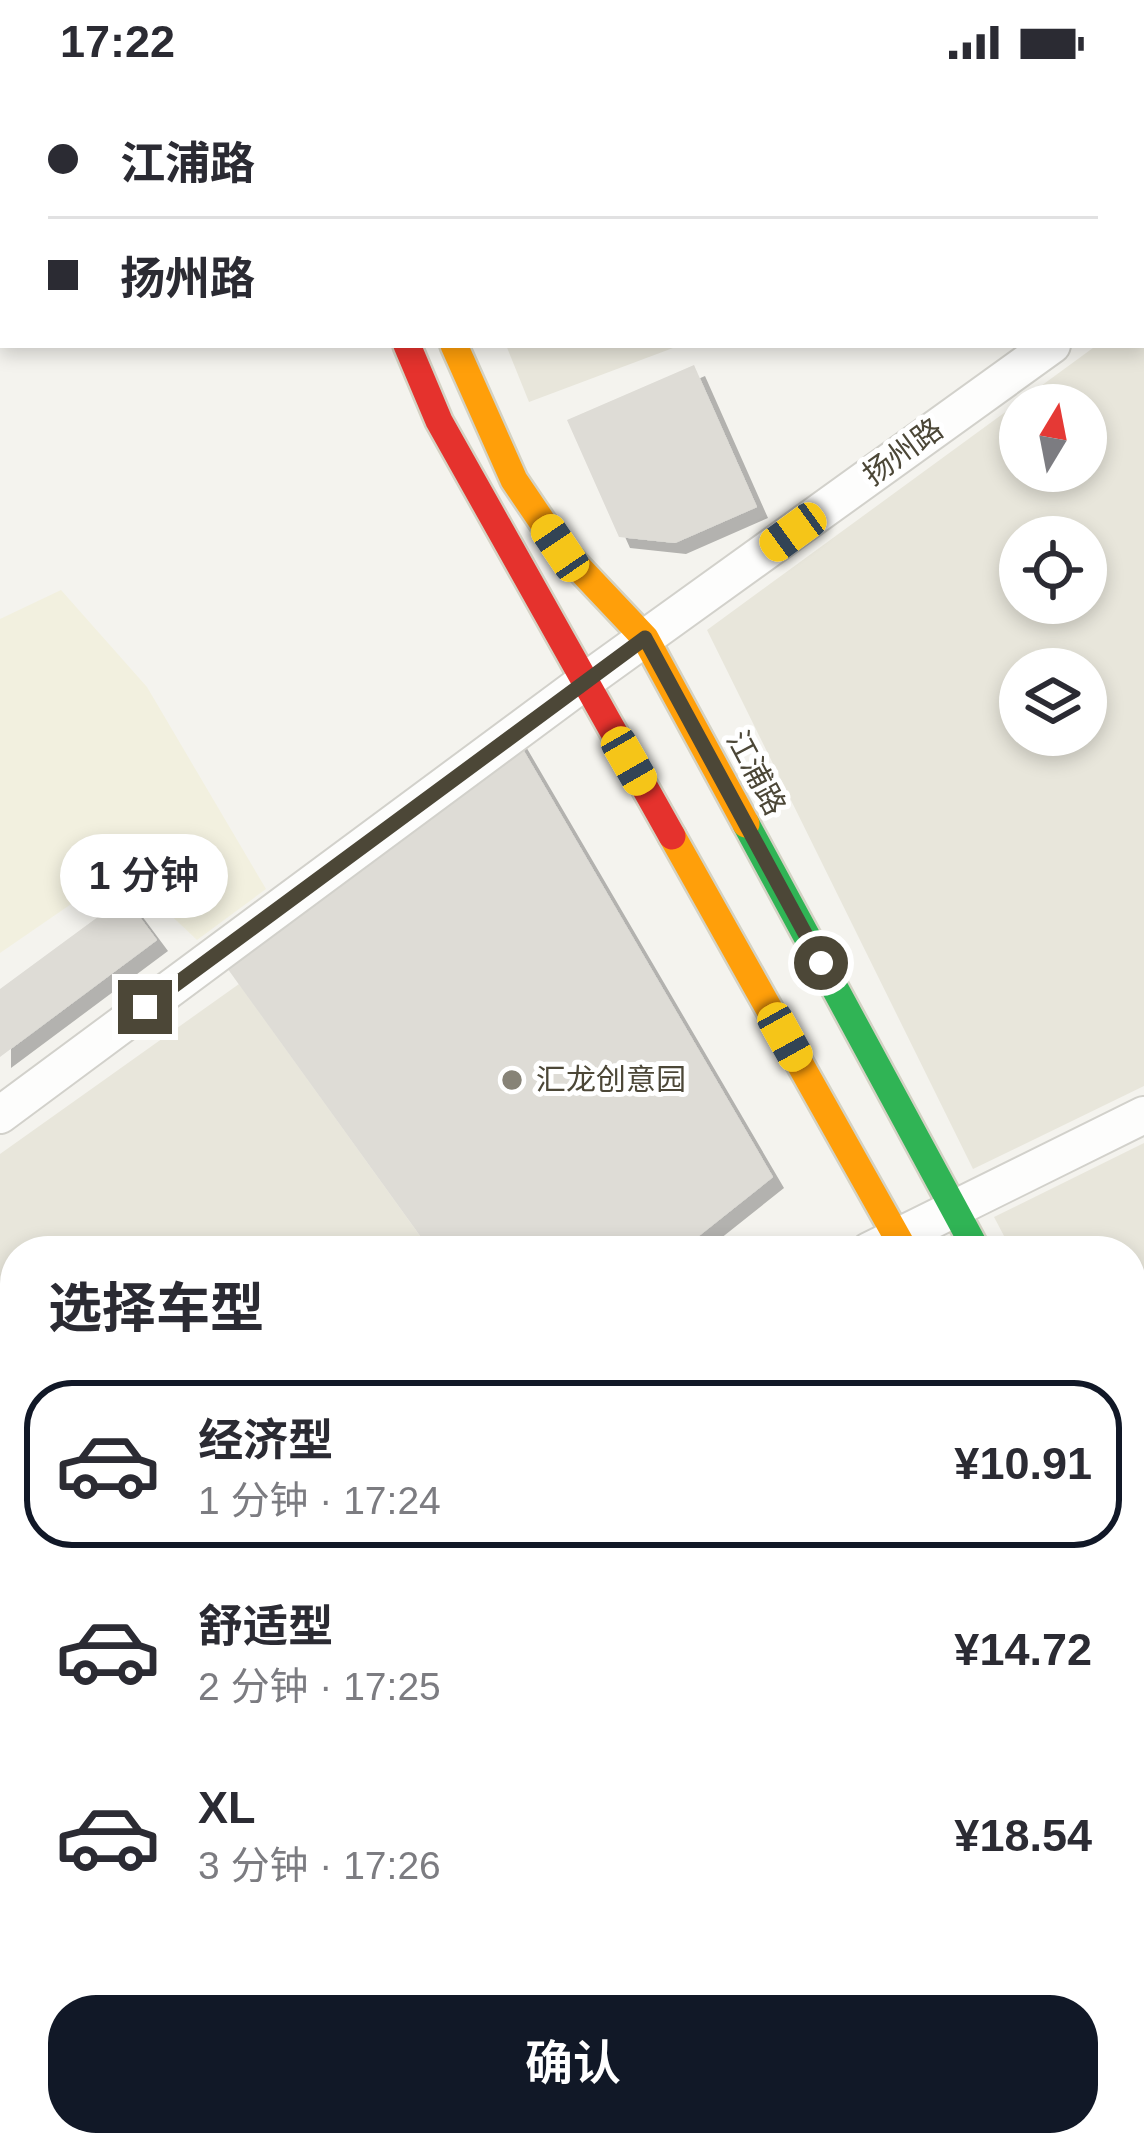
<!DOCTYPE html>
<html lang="zh">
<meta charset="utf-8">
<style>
:root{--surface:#fff;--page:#f2f2f3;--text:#2b2b33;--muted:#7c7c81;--line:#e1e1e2;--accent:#111827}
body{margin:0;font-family:Helvetica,"Noto Sans SC",sans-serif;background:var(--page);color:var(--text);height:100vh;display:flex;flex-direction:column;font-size:45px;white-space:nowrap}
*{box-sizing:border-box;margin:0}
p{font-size:39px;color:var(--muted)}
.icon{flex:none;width:66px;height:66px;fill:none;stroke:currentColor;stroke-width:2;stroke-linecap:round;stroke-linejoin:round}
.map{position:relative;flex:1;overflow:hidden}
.sheet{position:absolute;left:0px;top:1152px;width:1146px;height:921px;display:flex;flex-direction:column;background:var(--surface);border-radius:48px 48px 0 0;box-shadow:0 6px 18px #0003}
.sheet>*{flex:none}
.guide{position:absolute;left:0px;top:0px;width:1146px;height:264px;box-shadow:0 6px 18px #0003;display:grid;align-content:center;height:264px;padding:0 48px;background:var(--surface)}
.needle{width:78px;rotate:10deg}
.buttons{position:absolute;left:999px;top:300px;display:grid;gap:24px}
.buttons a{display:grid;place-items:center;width:108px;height:108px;border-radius:50%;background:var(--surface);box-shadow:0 6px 18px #0003;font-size:60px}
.end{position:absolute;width:54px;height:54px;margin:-27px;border:15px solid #4c4737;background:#fff;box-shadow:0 0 0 6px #fff}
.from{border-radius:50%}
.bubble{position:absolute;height:84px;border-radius:42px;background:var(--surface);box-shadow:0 6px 18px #0003;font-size:39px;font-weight:600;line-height:84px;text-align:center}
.car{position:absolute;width:36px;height:72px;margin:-36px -18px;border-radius:15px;box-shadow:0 0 9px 3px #0007;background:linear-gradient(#f5c518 24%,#345 0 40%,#f5c518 0 76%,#345 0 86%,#f5c518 0)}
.guide b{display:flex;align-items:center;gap:42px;height:114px;font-size:45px}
.guide b+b{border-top:3px solid var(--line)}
.guide i{width:30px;height:30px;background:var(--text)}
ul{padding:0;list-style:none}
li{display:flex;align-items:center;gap:36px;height:168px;margin:0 24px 18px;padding:0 24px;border:6px solid transparent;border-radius:48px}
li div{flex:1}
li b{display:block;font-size:45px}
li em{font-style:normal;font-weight:600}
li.selected{border-color:var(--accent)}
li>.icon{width:108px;height:108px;stroke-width:1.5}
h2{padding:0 48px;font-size:54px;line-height:144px}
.cta{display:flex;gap:24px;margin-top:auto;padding:24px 48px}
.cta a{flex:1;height:138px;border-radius:48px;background:var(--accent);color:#fff;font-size:48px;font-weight:600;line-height:138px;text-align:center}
.status{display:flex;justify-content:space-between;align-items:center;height:84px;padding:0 60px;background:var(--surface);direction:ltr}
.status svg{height:33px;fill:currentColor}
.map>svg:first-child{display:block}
</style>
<div class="status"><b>17:22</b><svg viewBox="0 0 49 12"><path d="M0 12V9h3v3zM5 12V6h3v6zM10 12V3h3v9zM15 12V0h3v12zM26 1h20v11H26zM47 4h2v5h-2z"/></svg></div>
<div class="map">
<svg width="1144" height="2071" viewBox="0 0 1144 2071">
<defs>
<filter id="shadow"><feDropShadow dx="11" dy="11" stdDeviation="0" flood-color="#0004"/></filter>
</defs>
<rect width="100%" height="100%" fill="#f4f3ee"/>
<!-- residential -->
<path fill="#e8e6db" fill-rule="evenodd" d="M1144 227V1002L973 1085 707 546 1097 261H1143ZM1086 321V387H1020V321ZM1020 453H1086V519H1020ZM1086 585V651H1020V585Z
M506 261H681L529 318Z
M239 900 431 1167H15V1704L0 1681V1070Z
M1144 1059V1408L1131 1384V1167H1012L994 1133Z
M1131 1827 1144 1851V2071H452L475 2058H1131Z"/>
<!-- education -->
<path fill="#f2f0df" d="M61 506 147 603 266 805 197 856 122 785 0 869V535Z"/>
<!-- building -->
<path fill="#dedcd6" filter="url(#shadow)" d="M694 281 757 423 675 459 619 453 567 336Z
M514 650 773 1093 680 1167H431L217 870Z
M125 813 157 856 0 973V905Z
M0 1904 15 1922V2000L11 2017 15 2018V2045L8 2043 12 2023 0 2005Z
M16 2058H94L93 2063 109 2065 112 2071H13Z"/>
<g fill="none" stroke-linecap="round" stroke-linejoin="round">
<defs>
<path id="street" d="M1143 196 1144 195
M0 1031 584 598 1052 261
M869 1167 1144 1031
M0 1757 15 1780
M203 2058 212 2071
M379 2071 402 2058"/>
<path id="fast" d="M746 740 977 1167
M1131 1463 1144 1488"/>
<path id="slow" d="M304 0 305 3
M404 3 420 0
M0 85 3 84
M454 261 514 396 560 464 645 554 746 740
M672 752 905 1167"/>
<path id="jam" d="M407 261 439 337 672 752
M1131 1612 1144 1639"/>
</defs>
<!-- street casing -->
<use href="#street" stroke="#d2d1cb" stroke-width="40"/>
<!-- fast casing -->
<use href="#fast" stroke="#d4d2c4" stroke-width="32"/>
<!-- slow casing -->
<use href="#slow" stroke="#d4d2c4" stroke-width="32"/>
<!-- jam casing -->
<use href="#jam" stroke="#d4d2c4" stroke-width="32"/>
<!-- street -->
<use href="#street" stroke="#fdfdfc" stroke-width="36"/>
<!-- fast -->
<use href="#fast" stroke="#30b455" stroke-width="27"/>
<!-- slow -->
<use href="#slow" stroke="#ff9f0a" stroke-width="27"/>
<!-- jam -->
<use href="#jam" stroke="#e5322d" stroke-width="27"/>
</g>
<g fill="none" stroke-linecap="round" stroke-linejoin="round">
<!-- route -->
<path stroke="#4c4737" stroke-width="15" d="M145 923 645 554 821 879"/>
</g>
<!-- markers -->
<circle fill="#878377" stroke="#fff" stroke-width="4.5" cx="512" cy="996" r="12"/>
<g text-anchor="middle" stroke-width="10" stroke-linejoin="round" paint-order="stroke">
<!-- street labels -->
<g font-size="30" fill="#4c4737" stroke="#fff">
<text transform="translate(903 368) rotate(-36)" y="10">扬州路</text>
<text transform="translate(756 689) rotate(62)" y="10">江浦路</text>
</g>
<!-- poi labels -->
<g font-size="30" fill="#4c4737" stroke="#fff" text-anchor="start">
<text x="536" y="1006">汇龙创意园</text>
</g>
</g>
</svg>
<div class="buttons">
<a><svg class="needle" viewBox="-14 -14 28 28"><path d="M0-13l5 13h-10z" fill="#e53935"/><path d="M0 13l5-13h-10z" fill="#7c7c81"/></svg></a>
<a><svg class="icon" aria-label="locate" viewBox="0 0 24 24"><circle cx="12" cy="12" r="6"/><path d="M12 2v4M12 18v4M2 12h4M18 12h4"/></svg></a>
<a><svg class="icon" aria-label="layers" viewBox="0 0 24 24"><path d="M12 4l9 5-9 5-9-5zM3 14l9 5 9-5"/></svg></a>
</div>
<i class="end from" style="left:821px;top:879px"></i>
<i class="end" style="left:145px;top:923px"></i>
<div class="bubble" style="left:60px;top:750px;width:168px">1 分钟</div>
<i class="car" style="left:793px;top:448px;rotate:234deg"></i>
<i class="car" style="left:560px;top:464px;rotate:326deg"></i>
<i class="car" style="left:629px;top:677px;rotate:150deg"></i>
<i class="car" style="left:785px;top:953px;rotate:151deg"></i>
<div class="guide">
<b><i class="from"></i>江浦路</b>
<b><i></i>扬州路</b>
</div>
<section class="sheet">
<h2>选择车型</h2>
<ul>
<li class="selected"><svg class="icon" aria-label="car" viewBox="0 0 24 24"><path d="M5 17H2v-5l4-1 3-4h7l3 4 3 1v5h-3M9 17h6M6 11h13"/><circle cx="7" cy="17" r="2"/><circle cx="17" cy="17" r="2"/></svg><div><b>经济型</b><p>1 分钟 · 17:24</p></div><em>¥10.91</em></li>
<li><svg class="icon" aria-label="car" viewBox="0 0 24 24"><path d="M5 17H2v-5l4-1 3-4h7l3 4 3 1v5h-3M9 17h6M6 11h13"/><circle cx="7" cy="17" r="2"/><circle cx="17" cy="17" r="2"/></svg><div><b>舒适型</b><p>2 分钟 · 17:25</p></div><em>¥14.72</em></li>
<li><svg class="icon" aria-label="car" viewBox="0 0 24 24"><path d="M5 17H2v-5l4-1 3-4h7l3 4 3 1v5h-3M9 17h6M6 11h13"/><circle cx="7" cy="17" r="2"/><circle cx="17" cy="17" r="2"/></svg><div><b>XL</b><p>3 分钟 · 17:26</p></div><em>¥18.54</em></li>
</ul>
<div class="cta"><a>确认</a></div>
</section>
</div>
